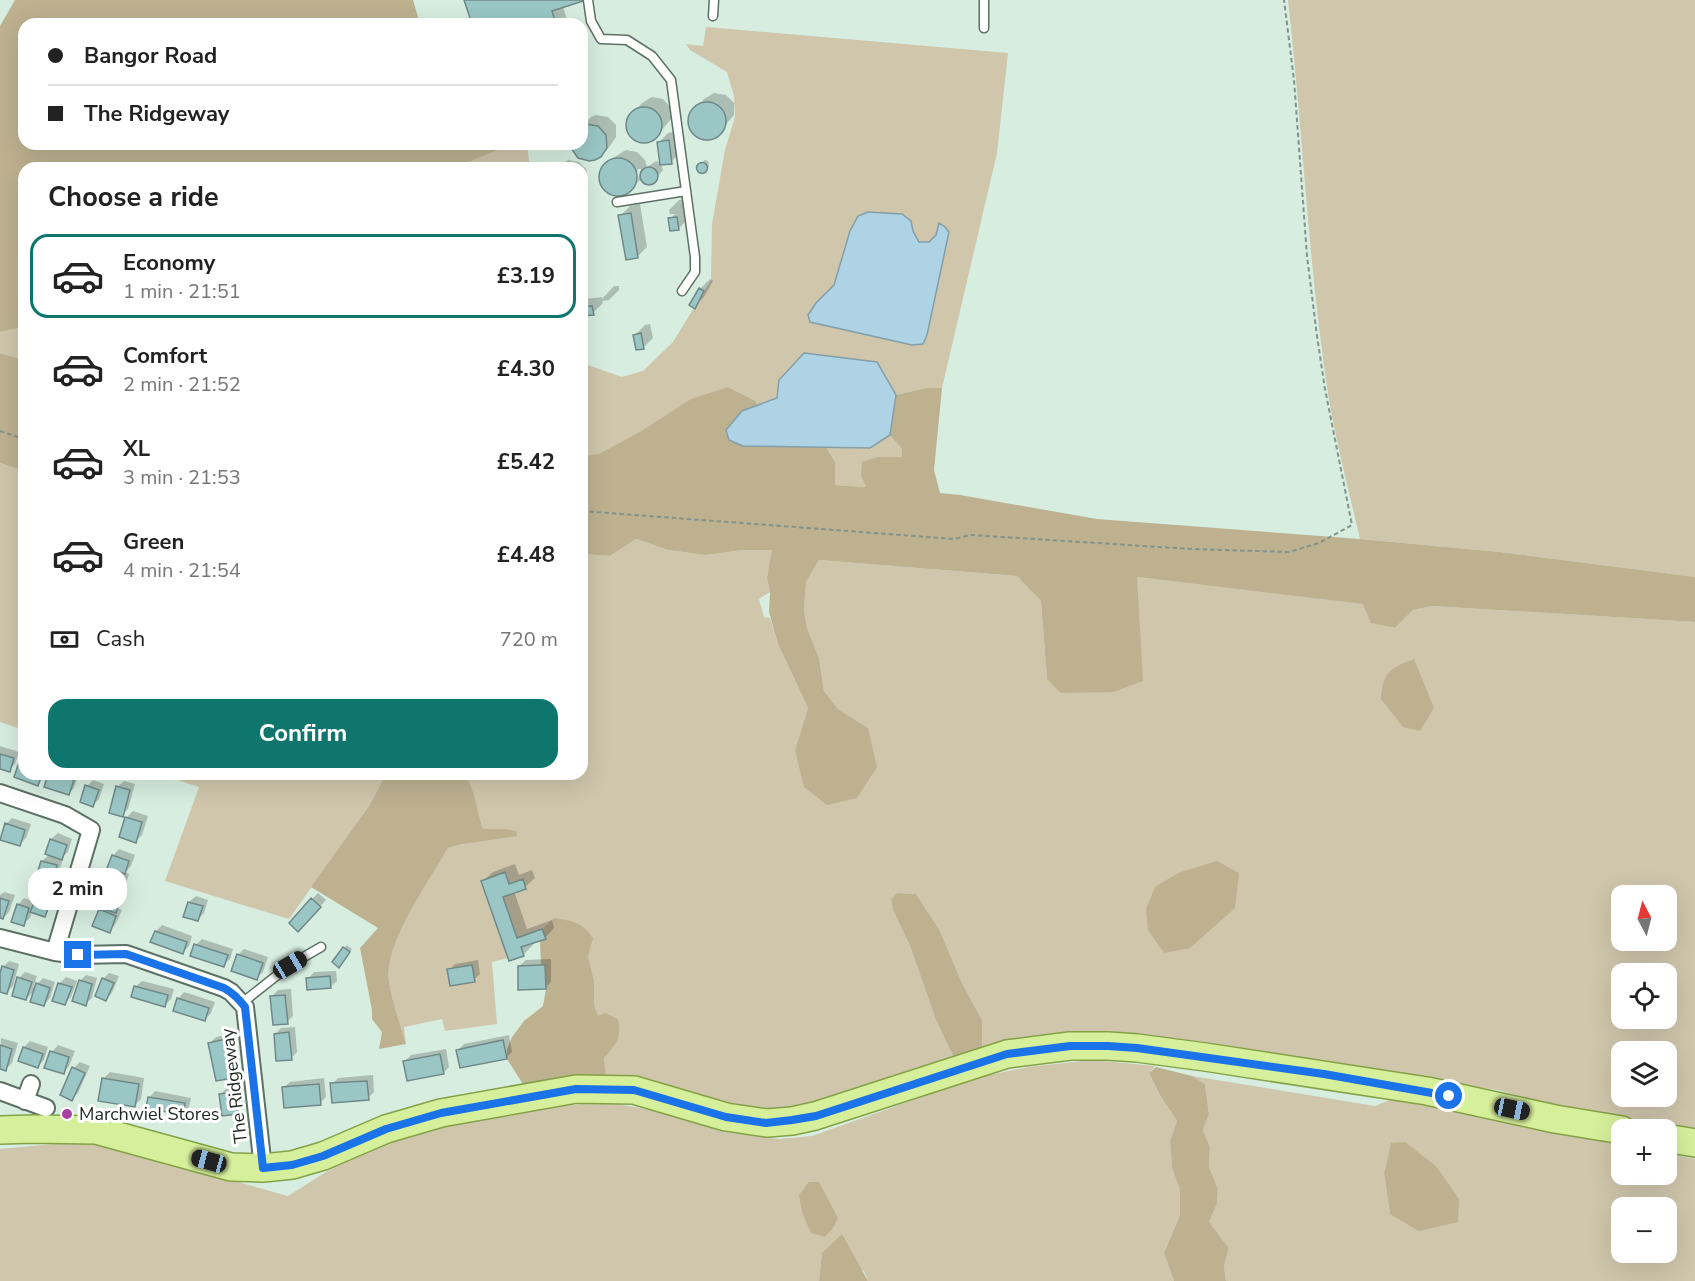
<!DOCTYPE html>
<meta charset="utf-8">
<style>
:root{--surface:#fff;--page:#f6f6f6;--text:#222;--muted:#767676;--line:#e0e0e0;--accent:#0f766e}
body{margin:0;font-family:"Nunito Sans",sans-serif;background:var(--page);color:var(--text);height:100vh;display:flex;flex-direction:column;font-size:22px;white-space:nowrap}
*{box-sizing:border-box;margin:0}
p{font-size:20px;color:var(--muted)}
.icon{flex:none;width:33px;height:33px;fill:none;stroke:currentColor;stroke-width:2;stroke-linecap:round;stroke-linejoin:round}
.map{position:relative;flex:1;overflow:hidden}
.side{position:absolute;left:18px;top:162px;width:570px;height:618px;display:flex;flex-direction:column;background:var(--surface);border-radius:18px;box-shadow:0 6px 24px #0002}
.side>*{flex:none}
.banner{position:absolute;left:18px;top:18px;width:570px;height:132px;border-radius:18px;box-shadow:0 6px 24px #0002;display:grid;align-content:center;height:132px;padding:0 30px;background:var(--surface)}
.needle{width:39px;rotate:353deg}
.tools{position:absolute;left:1611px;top:885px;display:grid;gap:12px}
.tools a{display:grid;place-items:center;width:66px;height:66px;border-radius:12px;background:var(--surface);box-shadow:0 6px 24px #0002;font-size:30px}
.end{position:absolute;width:27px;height:27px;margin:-14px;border:8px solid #1a73e8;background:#fff;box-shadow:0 0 0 3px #fff}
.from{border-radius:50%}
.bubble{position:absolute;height:42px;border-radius:18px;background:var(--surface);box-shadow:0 6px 24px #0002;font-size:20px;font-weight:700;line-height:42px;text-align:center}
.car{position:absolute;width:18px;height:36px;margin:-18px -9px;border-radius:8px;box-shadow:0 0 4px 2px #0007;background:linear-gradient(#222 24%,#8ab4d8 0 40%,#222 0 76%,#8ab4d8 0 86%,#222 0)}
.banner b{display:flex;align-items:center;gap:21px;height:57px;font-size:22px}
.banner b+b{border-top:2px solid var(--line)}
.banner i{width:15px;height:15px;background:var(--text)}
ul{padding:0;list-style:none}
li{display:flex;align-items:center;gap:18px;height:84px;margin:0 12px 9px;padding:0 18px;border:3px solid transparent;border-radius:18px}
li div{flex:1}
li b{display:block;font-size:22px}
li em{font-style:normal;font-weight:700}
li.current{border-color:var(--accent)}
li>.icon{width:54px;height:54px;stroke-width:1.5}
h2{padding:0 30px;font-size:27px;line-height:72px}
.pay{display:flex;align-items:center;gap:15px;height:66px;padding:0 30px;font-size:22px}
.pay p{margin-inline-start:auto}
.action{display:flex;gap:12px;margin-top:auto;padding:12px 30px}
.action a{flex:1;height:69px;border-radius:18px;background:var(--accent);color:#fff;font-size:24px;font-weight:700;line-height:69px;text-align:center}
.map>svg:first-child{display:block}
</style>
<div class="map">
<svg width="1695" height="1281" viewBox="0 0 1695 1281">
<rect width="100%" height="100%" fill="#d7ede0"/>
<!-- green -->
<path fill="#cfc6ac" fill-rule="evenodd" d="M1288 0H1695V577L1500 552 1360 539C1349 491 1336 442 1328 393 1308 263 1303 131 1288 0Z
M706 27 1008 53 997 153 942 388H926L896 395 876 362 758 406 756 401 728 387 643 430 598 455 582 456V358L588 365 622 377 643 371 673 342 711 280 712 224 725 150 735 117 734 96 727 72 690 50 686 44 703 46ZM911 221 913 231 919 242H929L936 235 923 344 912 345 810 322 808 315 816 303 834 285 842 260Z
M513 144H527L530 168H454Z
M18 328 24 330V360L0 353V332Z
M890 435 902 449V458L878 457 867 487 835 485V462L826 447 870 448Z
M0 463 24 471V730L0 722Z
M636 539 668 550 706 555 743 550H773L767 578 770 592 759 599 764 617 770 618 778 644 808 708 795 750 868 728 838 709 824 691 819 658 807 628 804 610 806 582 819 560 1017 576 1041 601 1047 679 1136 577 1364 604 1372 623 1395 628 1413 610 1432 606 1695 622V1131L1655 1126 1578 1112 1498 1090 1312 1064 982 1052V1020L962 983 939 929 916 894 897 893 891 899 893 910 910 946 936 1020 954 1058 791 1109 741 1112 606 1077 604 1058 615 1044 597 1016 594 1005V980L588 956 542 929 517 938 503 897 526 888 522 879 509 884 505 873 481 881 508 958 492 962 497 1024 445 1031 442 1019 404 1027 406 1044C400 1023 392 1002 389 981 383 944 430 880 448 848L516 831 507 829 483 830 465 778 472 774H582V554L610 556ZM1622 896H1666V940H1622ZM1622 974H1666V1018H1622ZM1622 1052H1666V1096H1622Z
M159 774H386L369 806 289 919 165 881 199 787Z
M1092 1060 1155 1066 1149 1073 1161 1097 1177 1121 1170 1141 1172 1168 1180 1190V1215L1164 1253 1174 1281H868L864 1271 822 1253 819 1281H0V1149L74 1142 117 1148 288 1196 334 1167 398 1137 447 1124 529 1109 606 1102 657 1111 725 1132 779 1139 812 1136 975 1078 1028 1067Z
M1192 1076 1375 1106 1394 1098 1621 1144 1622 1174H1666L1667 1153 1695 1159V1281H1226L1224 1266 1229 1248 1209 1222 1217 1204 1218 1189 1209 1167 1210 1147 1203 1130 1209 1114 1205 1084ZM1391 1143 1437 1167 1458 1199V1222L1390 1214 1384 1173ZM1622 1208H1666V1252H1622Z"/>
<!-- forest -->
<path fill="#bdb190" d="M15 0H413L420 24H24V144H513L454 168H24V330L18 328 0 332V26Z
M0 353 24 360V471L0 463Z
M728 387 756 401 765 430 801 447H826L835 462V485L866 487 861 475 862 462 878 457H902V449L890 435 896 395 926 388H942L934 470 940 493 960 495 1097 519 1360 539 1500 552 1695 577V622L1432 606 1413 610 1395 628 1371 623 1363 604 1137 577 1143 681 1113 692 1061 693 1047 679 1041 601 1017 576 819 560 806 582 804 610 807 628 819 658 824 691 838 709 868 728 877 767 857 798 827 805 804 787 795 750 808 708 778 644 769 612 770 592 767 578 772 550H743L706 555 668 550 636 539 610 556 582 554V456L599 454 643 430 691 399Z
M1414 659 1434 708 1420 731 1403 727 1381 699C1383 673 1389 668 1414 659Z
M386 774H472L466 778C474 786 478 816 483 829H507L516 831 517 836 463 844 448 848C430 880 383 945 389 981 392 1002 400 1023 406 1044L379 1049 382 1032 372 1019V1010L360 948 378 928 311 887 369 806Z
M1217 861 1239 873 1235 908 1190 948 1164 953 1148 930 1146 909 1155 887 1178 873Z
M897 893 916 894 939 929 962 983 982 1020V1052L954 1058 936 1020 910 946 893 910 891 899Z
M554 918C573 921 582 922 593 938L588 956 594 980V1005L598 1016 605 1013 618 1019C622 1038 616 1044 604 1058L606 1076 526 1089 507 1059V1049L512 1037 524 1021 543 1006 546 989 545 965H541L540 941 545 939 542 929Z
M1156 1067 1192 1076 1205 1084 1209 1114 1203 1130 1210 1147 1209 1167 1218 1189 1217 1204 1209 1222 1229 1248 1224 1266 1226 1281H1174L1164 1253 1180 1215V1190L1172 1168 1170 1141 1177 1121 1161 1097 1149 1073Z
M1405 1142 1437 1167 1459 1199 1458 1222 1419 1231 1390 1214 1384 1173 1391 1143Z
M809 1182H819L838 1218 833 1228 825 1237 811 1233 802 1212 799 1195Z
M842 1234 868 1281H819L822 1253Z"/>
<!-- water -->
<path fill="#add3e5" stroke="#829faa" stroke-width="1.5" d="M868 212 902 214 911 221 913 231 919 242H929L936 235 939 223 945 227 949 232 927 335 923 344 912 345 810 322 808 315 816 303 834 285 850 231 858 216Z
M804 353 877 362 896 395 890 435 870 448 743 446 729 440 726 430 742 411 777 398 779 380Z"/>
<!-- shadow -->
<path fill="#0003" d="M466 0H581L563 6 568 24H473Z
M714 93 726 95 734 103V115L718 134 713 137H702L693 130 691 125V114L704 99Z
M652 97 663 99 671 108V119L655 138 650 141H639L634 138 628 129V118L642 103Z
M596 115 608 117 616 125V137L610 146 600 156 573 144H582V126L591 117Z
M678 131 681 152 671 162 661 164 663 170 654 181 650 183 643 180 642 178 637 183 641 169H638L634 186 624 193 619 194 608 191 602 182 601 176 605 166 616 156 626 150 637 152 645 160 647 167 656 161 661 163 658 143 668 133Z
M568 160 579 162 586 169 587 174 584 185 582 187V168H556Z
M705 160 708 161 709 166 704 171 701 172 698 169V166Z
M689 198 688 219 678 229 670 219 675 214H670L669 210 679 200Z
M640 204 647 247 637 257 620 216 630 206Z
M710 279 713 281 704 297 694 307 700 289Z
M614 286H619V290L609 300 602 301 603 303 593 313 582 315V302L585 299 602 297V299Z
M650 324 653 338 643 348 635 335 645 325Z
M0 746 19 752 15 764 9 770 0 767Z
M24 760V774H45L44 778 38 784 16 776 20 763Z
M50 774H79L74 788 68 794Z
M93 780 104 784 99 799 93 805 87 786Z
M124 781 135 784 128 809 122 815 117 787Z
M133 811 148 816 142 835 136 841 126 818Z
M12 818 31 824 26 838 19 845 6 824Z
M58 833 72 839 68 852 61 858 63 859 59 871 53 877 42 861 50 854 47 853 51 839Z
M119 849 135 855 131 866 125 872 129 874 125 887 119 892 125 894 122 905 118 908 122 910 115 925 109 931 100 910 102 907 103 895 108 890V875L114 869 113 856Z
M515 864 519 875 532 870 535 878 525 887 514 891 527 929 552 920 554 928 545 938 532 942 533 945 523 955 483 881 493 872Z
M41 879 54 884 51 895 48 898 38 882Z
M4 892 15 895 9 912 3 918 0 917V895Z
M318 893 326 900 304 924 312 899Z
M196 896 208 900 204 913 198 920 189 902Z
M24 898 36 902 39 899 51 903 47 913 45 915 32 911 30 918 23 924 18 905Z
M162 925 192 936 189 946 183 952 156 931Z
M202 939 233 949 230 959 223 965 196 945Z
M347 945 352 949 341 963 344 948Z
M244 949 268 957 263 972 256 978 238 955Z
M551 959V982L545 988 519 966 526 960Z
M478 960 480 974 474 980 449 970 455 964Z
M9 961 19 964 13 986 7 992 0 991V978L3 967Z
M336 971 337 981 330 987 308 979 314 972Z
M25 972 37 976 33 988 43 978 55 982 50 998 44 1005 36 989 26 999 19 978Z
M109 973 119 976 112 993 106 999 103 979Z
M86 975 97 978 92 998 85 1004 80 981Z
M66 977 77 981 71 997 65 1003 59 984Z
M142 981 174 989 171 999 165 1005 135 987Z
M291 989 293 1016 287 1022 272 996 278 990Z
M184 992 215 1002 211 1013 205 1020 178 999Z
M295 1027 297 1052 291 1058 275 1034 281 1028Z
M232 1034 239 1070 233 1076 210 1043 216 1037Z
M509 1035 512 1052 506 1058 458 1050 464 1044Z
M1 1038 18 1043 12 1063 6 1069 0 1068Z
M30 1041 48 1047 44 1060 38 1066 24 1047Z
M58 1045 75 1051 69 1066 63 1073 52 1052Z
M446 1049 449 1067 443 1073 405 1061 411 1055Z
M80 1062 90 1066 78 1093 72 1099 74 1068Z
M110 1072 144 1078 141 1099 134 1106 103 1079Z
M373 1075 374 1092 368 1098 332 1084 338 1078Z
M324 1078 326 1097 320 1103 283 1088 290 1082Z
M241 1087 243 1106 237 1112 220 1095 226 1089Z
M155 1091 191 1098 189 1107 183 1113 149 1098Z"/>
<!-- building -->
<path fill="#9ac7c5" stroke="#6f8988" stroke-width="1.5" d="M464 0H586L552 11 556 24H472Z
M688 121a19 19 0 1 1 38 0a19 19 0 1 1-38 0Z
M626 125a18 18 0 1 1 36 0a18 18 0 1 1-36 0Z
M585 124 598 126 606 135 607 148 601 157 595 160 589 161 578 158 571 148V144H582V126Z
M669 140 672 164 660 165 657 142Z
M599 177a19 19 0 1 1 38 0a19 19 0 1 1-38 0Z
M696.5 168a5.5 5.5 0 1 1 11 0a5.5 5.5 0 1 1-11 0Z
M640 176a9 9 0 1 1 18 0a9 9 0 1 1-18 0Z
M631 213 638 258 626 260 618 215Z
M677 217 679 230 670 231 668 218Z
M699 288 704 291 695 309 689 305Z
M592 306 594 315 582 316V307Z
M641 333 644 349 636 350 633 335Z
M0 754 14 758 10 772 0 769Z
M19 762 24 764V774H42L38 786 14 777Z
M48 774H56L74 780 69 795 44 787Z
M85 785 99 790 93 807 80 802Z
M116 786 130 790 123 817 109 813Z
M125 817 142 822 136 843 119 837Z
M5 823 25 830 20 846 0 840Z
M50 839 67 845 62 860 45 854Z
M112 855 129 861 125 874 107 868Z
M41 861 57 865 54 878 37 874Z
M505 872 509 884 523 879 526 889 503 897 517 938 542 929 546 939 521 947 524 956 509 961 481 881Z
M106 874 124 880 119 895 102 889Z
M37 881 52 886 48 899 33 894Z
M102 894 120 900 116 913 97 907Z
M0 898 9 901 3 919 0 918Z
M311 898 321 907 298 932 289 923Z
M35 901 49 906 45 917 30 912Z
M188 902 203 906 198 921 183 917Z
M17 904 29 908 24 926 11 922Z
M99 909 116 916 110 933 92 926Z
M155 931 187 942 183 954 150 942Z
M194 944 228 955 224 967 190 956Z
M343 947 350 952 339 968 332 962Z
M237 954 263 963 257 980 231 971Z
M472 965 475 982 450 986 447 969Z
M541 965H545L546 989 518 990V966Z
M2 966 14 970 7 994 0 992V973Z
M330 976 331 988 307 990 306 978Z
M17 977 32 982 26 1000 12 996Z
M102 978 114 983 106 1001 95 996Z
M79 980 92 984 86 1006 72 1001Z
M36 983 50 988 44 1006 30 1002Z
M58 983 72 987 65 1005 52 1001Z
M134 986 168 995 165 1007 131 997Z
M285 995 288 1024 273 1025 270 996Z
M177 998 209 1008 205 1021 173 1011Z
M289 1032 292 1060 276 1061 274 1034Z
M226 1039 234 1078 216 1081 208 1043Z
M503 1040 507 1059 460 1068 456 1050Z
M0 1045 12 1049 6 1071 0 1069Z
M23 1047 43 1054 38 1068 18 1061Z
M50 1051 69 1057 64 1074 44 1068Z
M440 1054 444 1074 407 1081 403 1061Z
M72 1067 85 1073 72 1101 60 1095Z
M102 1078 139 1084 135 1107 98 1101Z
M367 1081 369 1100 332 1103 330 1083Z
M319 1084 321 1105 284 1108 282 1087Z
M235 1092 238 1114 222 1116 219 1094Z
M148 1097 185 1103 183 1115 146 1108Z"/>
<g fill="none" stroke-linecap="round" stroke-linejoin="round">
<defs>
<path id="lane" d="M588 0 591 21 601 39 627 40 652 56 671 80 695 257V272L682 291
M984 0V28
M713 16 714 0
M617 202 686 191
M242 1003 290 965 321 947"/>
<path id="street" d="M0 793 65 815 91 830 55 952
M0 938 55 952 78 955 126 954 224 988 231 992 245 1007 263 1168
M0 1091 46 1108
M25 1101 31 1084"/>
<path id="primary" d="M0 1130 34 1129 96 1130 231 1167 263 1168 292 1165 323 1156 386 1129 441 1113 576 1089 634 1090 726 1117 767 1123 792 1121 815 1116 1007 1054 1070 1046H1108L1137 1048 1205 1057 1427 1091 1555 1119 1622 1130
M1666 1138 1695 1143"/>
</defs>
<!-- lane casing -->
<use href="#lane" stroke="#5d7065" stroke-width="11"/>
<!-- street casing -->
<use href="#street" stroke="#5d7065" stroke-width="20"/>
<!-- primary casing -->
<use href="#primary" stroke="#83a245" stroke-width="30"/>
<!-- path -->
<path stroke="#839389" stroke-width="2" stroke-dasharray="4.5 3" stroke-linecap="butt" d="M0 431 24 439
M582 511 954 539 971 535 1191 549 1289 552 1319 543 1352 525 1325 389 1317 336 1307 256 1294 80 1284 0"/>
<!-- lane -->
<use href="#lane" stroke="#fff" stroke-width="8"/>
<!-- street -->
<use href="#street" stroke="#fff" stroke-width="16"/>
<!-- primary -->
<use href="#primary" stroke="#d6ef9b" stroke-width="27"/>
</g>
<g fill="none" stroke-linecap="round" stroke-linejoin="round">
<!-- route -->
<path stroke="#1a73e8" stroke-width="8" d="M78 955 126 954 224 988C233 993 239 999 245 1007L263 1168 292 1165 323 1156 386 1129 441 1113 576 1089 634 1090 726 1117 766 1123 792 1120 816 1116 1007 1054 1070 1046H1108L1137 1048 1324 1074 1449 1096"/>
</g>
<!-- markers -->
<circle fill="#a941a3" stroke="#fff" stroke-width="2" cx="67" cy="1114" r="6"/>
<g text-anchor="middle" stroke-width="6" stroke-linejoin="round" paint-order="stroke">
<!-- street labels -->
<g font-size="18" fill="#1e2621" stroke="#fff">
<text transform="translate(234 1086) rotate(-97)" y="6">The Ridgeway</text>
</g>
<!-- poi labels -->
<g font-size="18" fill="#1e2621" stroke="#fff" text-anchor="start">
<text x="79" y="1120">Marchwiel Stores</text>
</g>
</g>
</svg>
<div class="tools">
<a><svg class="needle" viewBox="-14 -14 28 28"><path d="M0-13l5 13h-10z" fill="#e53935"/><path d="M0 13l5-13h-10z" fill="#767676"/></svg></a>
<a><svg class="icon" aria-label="locate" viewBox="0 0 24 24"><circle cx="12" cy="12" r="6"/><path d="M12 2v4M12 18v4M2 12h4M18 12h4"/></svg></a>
<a><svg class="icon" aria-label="layers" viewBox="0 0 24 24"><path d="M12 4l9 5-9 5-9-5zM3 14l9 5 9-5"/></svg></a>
<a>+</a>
<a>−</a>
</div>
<i class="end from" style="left:1449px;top:1096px"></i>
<i class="end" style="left:78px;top:955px"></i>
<div class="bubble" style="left:28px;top:868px;width:99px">2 min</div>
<i class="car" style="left:290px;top:965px;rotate:60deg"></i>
<i class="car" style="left:1512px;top:1109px;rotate:102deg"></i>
<i class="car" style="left:209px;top:1161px;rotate:285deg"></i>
<div class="banner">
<b><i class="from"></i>Bangor Road</b>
<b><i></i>The Ridgeway</b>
</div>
<section class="side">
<h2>Choose a ride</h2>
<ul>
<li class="current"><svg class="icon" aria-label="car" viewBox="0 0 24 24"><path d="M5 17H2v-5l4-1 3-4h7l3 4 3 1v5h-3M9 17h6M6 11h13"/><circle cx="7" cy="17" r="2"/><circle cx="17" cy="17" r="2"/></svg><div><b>Economy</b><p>1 min · 21:51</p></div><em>£3.19</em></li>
<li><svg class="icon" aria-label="car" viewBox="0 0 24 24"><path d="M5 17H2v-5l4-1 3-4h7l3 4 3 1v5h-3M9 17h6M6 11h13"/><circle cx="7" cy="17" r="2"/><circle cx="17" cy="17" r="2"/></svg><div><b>Comfort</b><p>2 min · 21:52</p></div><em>£4.30</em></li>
<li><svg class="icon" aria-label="car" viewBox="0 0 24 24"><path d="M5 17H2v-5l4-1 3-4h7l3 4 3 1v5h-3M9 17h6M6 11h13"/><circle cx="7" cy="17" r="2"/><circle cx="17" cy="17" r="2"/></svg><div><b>XL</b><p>3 min · 21:53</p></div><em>£5.42</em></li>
<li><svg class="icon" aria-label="car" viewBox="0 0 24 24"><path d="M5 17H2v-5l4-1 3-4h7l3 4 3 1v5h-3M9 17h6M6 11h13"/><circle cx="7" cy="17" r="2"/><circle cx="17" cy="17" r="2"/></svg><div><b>Green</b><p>4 min · 21:54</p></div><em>£4.48</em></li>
</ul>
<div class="pay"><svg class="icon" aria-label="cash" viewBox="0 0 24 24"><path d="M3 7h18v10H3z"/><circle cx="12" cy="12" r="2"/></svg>Cash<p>720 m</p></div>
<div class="action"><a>Confirm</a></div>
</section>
</div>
